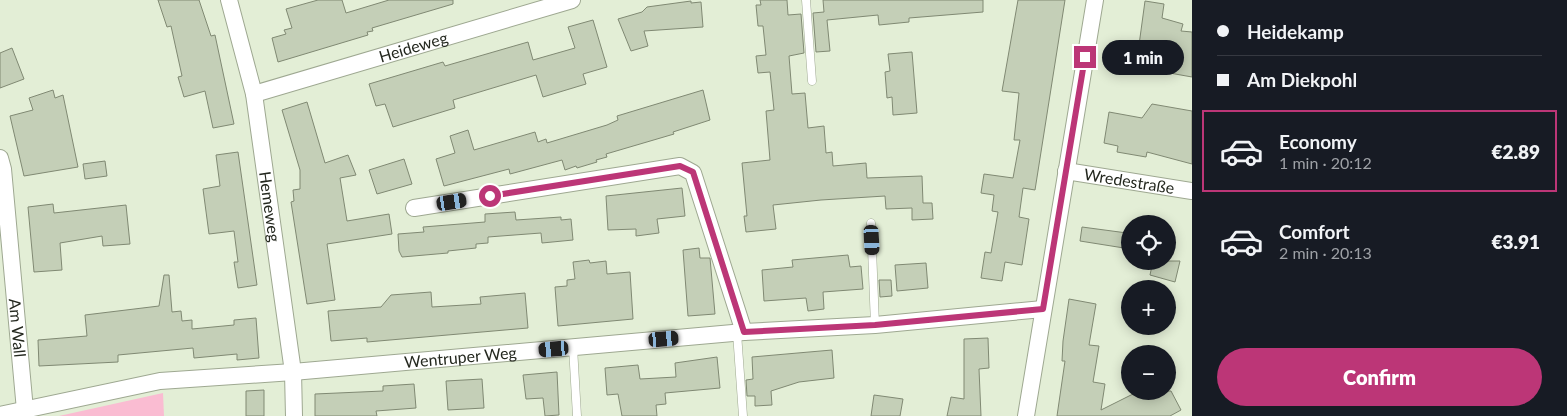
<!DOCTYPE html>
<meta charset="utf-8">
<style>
:root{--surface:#171b24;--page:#242831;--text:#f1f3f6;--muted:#9ea1a6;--line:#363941;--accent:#bc3677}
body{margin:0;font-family:Lato,sans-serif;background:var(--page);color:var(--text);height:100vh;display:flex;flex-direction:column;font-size:19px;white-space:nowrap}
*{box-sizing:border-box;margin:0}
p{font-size:16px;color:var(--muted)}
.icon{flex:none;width:28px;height:28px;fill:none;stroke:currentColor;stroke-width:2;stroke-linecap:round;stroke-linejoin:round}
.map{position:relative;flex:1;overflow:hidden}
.panel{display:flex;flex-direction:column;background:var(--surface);width:375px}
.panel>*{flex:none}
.guide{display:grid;align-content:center;height:110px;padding:0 25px;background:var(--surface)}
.tools{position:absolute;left:1121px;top:215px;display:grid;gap:10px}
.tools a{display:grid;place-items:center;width:55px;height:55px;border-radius:50%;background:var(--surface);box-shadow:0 2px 12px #0003;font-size:25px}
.end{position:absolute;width:22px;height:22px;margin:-11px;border:6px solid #bc3677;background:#fff;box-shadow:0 0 0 2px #fff}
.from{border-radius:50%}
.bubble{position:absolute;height:35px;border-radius:18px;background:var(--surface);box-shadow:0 2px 12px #0003;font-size:16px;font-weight:800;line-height:35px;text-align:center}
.car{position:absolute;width:15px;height:30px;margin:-15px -8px;border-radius:6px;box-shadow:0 0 4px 1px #0007;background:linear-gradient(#222 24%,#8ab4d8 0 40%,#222 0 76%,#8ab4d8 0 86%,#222 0)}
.guide b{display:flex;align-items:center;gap:18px;height:48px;font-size:19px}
.guide b+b{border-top:1px solid var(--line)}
.guide i{width:12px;height:12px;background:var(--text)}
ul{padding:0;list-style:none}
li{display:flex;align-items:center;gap:15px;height:82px;margin:0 10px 8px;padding:0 15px;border:2px solid transparent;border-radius:0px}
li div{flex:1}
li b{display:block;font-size:19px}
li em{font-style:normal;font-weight:800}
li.on{border-color:var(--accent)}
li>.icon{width:45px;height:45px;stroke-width:1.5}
.action{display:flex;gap:10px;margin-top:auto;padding:10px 25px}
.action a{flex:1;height:58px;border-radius:30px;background:var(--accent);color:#fff;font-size:20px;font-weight:800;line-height:58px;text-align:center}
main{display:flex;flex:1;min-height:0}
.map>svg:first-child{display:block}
</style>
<main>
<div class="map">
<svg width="1192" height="416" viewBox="0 0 1192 416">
<rect width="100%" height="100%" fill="#e3eed6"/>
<!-- green -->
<path fill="#fabcd2" d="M163 393 164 416H59Z"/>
<!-- building -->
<path fill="#c4cfb7" stroke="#808973" d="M158 0H199L211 36 215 35 234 124 213 128 205 91 184 97 178 77 182 76 171 26 167 27Z
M318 0H342L346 13 389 0H453V4L372 28 373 31 367 32 368 35 278 62 272 38 286 34 284 30 292 28 286 9Z
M760 0H787L788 15 801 14 804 53 789 56 792 94 805 93 808 128 824 126 826 153 832 152 833 166 866 163 867 178 922 176 923 203H932L933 219 912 220V208L886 209 885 196 821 200 773 205 776 229 746 232 744 216H747L742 163 770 160 766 111 774 110 770 72 758 73 756 56 766 55 763 26H758L756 5H761Z
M823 0H983V12L909 18V22L879 25 878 15 827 20 830 51 816 52 813 13 824 12Z
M1018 0H1065L1035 190 1023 188 1019 217 1029 219 1022 265 1005 262 1002 281 981 278 985 252 991 253 998 212 992 211 994 195 981 193 984 174 1013 178 1020 140H1014L1019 93 1002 91Z
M691 1V3L701 2 703 27 644 31 648 46 631 51 618 19 642 12 647 7Z
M1145 1 1164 4 1162 18 1183 24 1181 31 1192 32V77L1136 67Z
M593 20 607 67 583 74 586 84 543 97 536 75 453 100 455 108 393 127 385 104 376 106 369 84 443 62 445 66 528 42 533 60 575 48 568 27Z
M12 48 24 79 0 88V53Z
M912 52 917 113 893 115 892 97 887 98 885 72 890 71 888 54Z
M53 90 55 98 63 95 78 167 24 176 10 116 33 110 29 98Z
M703 90 710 120 673 132 674 134 606 154 607 157 596 160 597 162 577 168 576 166 565 170 562 160 510 174 509 169 444 186 436 159 455 153 450 136 468 130 474 150 535 132 538 142 546 139 547 143 607 125 618 120 617 116Z
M307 102 325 163 348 155 356 175 340 178 347 221 389 214 392 234 327 244 335 300 307 304 291 202 294 201 293 190 300 189V170L282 110Z
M1152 104 1192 111V164L1147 152 1146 157 1117 152 1118 146 1104 143 1109 112 1142 118Z
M238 152 257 285 238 288 234 262H238L234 231 209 234 203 189 220 186 216 155Z
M404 159 412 184 377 194 369 170Z
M105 161 107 176 85 179 83 164Z
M682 188 685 216 657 219 659 233 636 236V229L608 230 606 196Z
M53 204 54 213 126 205 130 244 103 246 102 236 60 243 62 270 34 272 28 207Z
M515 212 516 220 561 217V220L571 219 573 240 542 243 541 233 488 237V243L476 244V248L448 251V253L402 257 399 251 398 234 424 232 423 227 485 222V214Z
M1082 227 1127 233 1124 248 1080 241Z
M699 248 700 258H710L715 314 688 316 683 250Z
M848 255 850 267 861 266 863 289 823 292 824 309 808 311 806 298 764 301 762 270 793 267 792 260Z
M589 260 590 263 606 261 607 274 630 272 633 319 558 326 555 287 567 286V280L575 279 573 262Z
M1153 261H1180L1175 282 1150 275Z
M926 263 928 288 897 291 895 265Z
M164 275H169L172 312 181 311 182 321 192 320V329L234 325V320L256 318 259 358 237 360V354L194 358 193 348 118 355V362L39 366 38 340 87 336 85 315 159 306Z
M879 280H891L892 296 880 297Z
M431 292 432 307 481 304 480 297 525 293 528 328 367 342V338L331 341 328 311 381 307 391 295Z
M1069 299 1096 304 1089 345 1099 346 1093 382 1105 384 1101 410 1139 391H1171L1181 410 1170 416H1057L1065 361H1062L1063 341Z
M988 338 989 368 979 369 981 416H947L951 397 964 399V339Z
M832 350 834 378 799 382 771 391 772 405 755 406V396H747L746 380 753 379 752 357Z
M717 357 720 388 665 393 666 404 656 405 657 416H622L618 394 607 395 605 368 638 365 640 379 676 377 675 363Z
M557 372 559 415 545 416 543 398 526 399 523 375Z
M482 379 484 408 448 410 446 381Z
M414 384 416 408 376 411 377 416H315V394L383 391V386Z
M264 390V416H246V391Z
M874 395 903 399 900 416H871Z"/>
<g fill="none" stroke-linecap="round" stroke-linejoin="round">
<defs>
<path id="service" d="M806 0 812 81
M871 223 875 325
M737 333 743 416
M573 347 577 416"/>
<g id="minor">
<path id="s1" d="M229 0 254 94 293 372 294 416"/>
<path id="s2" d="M254 94 572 0"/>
<path id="s3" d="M0 158 3 169 25 410"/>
<path id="s4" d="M1066 171 1192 191"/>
<path d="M414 208 680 166 693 173 744 332"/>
<path id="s5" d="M0 415 160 381 293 372 744 332 875 325 1043 309"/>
<path d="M1026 416 1095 0"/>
</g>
</defs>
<!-- service casing -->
<use href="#service" stroke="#9ea891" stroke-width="9"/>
<!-- minor casing -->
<use href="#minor" stroke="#9ea891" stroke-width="18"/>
<!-- service -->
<use href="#service" stroke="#fff" stroke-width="8"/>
<!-- minor -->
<use href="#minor" stroke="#fff" stroke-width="16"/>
</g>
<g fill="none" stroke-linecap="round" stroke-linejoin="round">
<!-- route -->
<path stroke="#bc3677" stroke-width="6" d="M490 196 680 166 693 172 744 332 875 325 1043 309 1085 57"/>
</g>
<g text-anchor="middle" stroke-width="4" stroke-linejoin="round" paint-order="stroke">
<!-- street labels -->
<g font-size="16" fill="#24281f" stroke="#f0fbe3">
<text dy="6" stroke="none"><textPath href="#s2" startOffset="166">Heideweg</textPath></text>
<text dy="6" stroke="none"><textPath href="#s4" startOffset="64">Wredestraße</textPath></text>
<text dy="6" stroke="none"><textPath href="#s1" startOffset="211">Hemeweg</textPath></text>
<text dy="6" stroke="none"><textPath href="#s3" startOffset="171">Am Wall</textPath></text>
<text dy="6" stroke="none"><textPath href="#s5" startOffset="465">Wentruper Weg</textPath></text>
</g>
</g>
</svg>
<div class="tools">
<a><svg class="icon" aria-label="locate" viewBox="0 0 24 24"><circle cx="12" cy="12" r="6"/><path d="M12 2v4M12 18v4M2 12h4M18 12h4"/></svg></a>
<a>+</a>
<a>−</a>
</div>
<i class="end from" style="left:490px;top:196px"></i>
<i class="end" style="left:1085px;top:57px"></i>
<div class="bubble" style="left:1102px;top:40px;width:82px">1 min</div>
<i class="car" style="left:452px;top:202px;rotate:81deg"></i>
<i class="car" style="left:872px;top:240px;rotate:177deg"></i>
<i class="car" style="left:664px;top:339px;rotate:85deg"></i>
<i class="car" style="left:554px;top:349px;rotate:265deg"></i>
</div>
<section class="panel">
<div class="guide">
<b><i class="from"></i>Heidekamp</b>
<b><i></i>Am Diekpohl</b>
</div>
<ul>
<li class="on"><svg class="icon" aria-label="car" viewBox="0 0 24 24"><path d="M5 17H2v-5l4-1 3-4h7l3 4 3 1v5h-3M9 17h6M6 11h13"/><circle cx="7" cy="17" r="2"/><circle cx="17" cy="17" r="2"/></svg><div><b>Economy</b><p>1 min · 20:12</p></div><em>€2.89</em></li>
<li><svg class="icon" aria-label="car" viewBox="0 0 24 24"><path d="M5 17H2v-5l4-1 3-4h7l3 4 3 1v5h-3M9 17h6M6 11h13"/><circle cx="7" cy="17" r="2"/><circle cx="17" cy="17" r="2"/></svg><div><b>Comfort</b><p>2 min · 20:13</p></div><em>€3.91</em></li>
</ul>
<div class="action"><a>Confirm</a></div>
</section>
</main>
